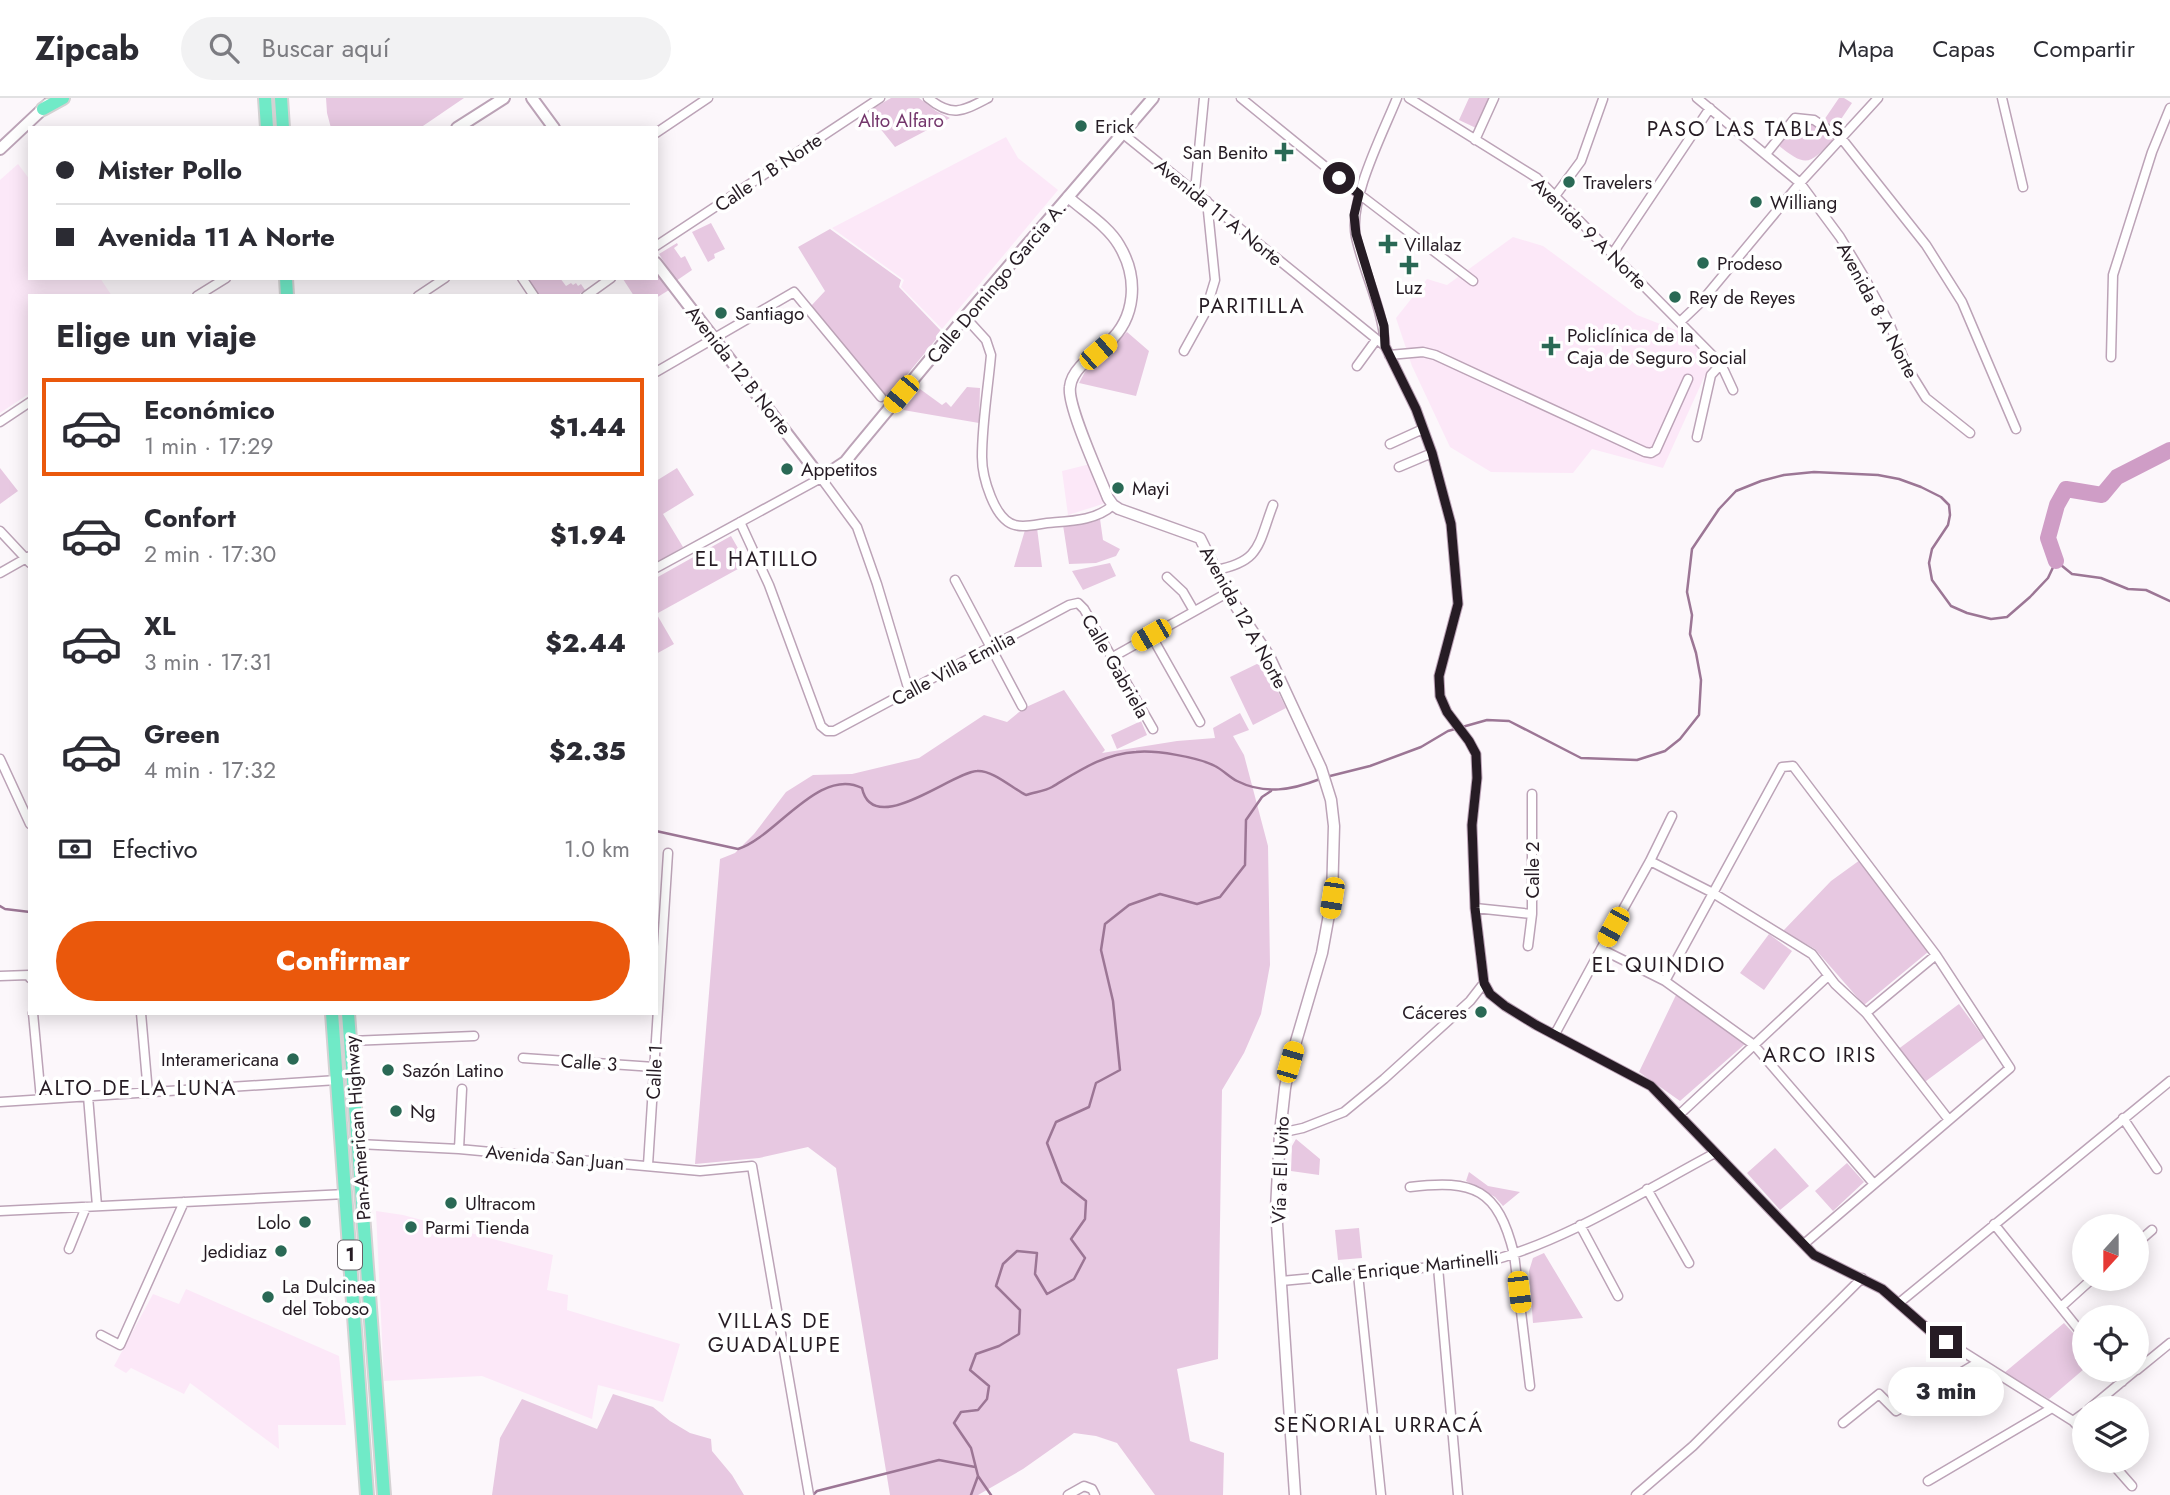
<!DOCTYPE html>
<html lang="es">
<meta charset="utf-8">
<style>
:root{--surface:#fff;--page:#f2f2f3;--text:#2b2b33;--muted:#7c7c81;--line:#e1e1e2;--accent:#ea580c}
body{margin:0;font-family:Jost,sans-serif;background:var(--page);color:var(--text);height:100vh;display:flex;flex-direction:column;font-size:26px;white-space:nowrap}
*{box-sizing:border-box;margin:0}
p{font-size:23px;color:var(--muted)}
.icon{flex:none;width:38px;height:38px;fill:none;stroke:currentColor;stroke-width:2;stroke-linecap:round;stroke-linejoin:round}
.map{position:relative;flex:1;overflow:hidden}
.drawer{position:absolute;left:28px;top:196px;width:630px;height:721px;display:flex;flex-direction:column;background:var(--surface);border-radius:0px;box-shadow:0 4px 18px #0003}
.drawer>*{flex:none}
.banner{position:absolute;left:28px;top:28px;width:630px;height:154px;border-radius:0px;box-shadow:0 4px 18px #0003;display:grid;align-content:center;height:154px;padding:0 28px;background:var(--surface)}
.needle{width:46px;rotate:201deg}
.fabs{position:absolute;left:2072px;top:1116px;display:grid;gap:14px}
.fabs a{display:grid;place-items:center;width:77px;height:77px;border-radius:50%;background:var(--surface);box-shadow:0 4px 18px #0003;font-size:35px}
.end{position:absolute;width:32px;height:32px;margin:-16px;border:9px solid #261c24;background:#fff;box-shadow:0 0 0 4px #fff}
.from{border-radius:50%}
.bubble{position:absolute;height:49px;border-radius:24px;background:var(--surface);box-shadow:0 4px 18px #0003;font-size:23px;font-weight:800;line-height:49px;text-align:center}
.car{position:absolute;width:21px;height:42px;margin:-21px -10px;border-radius:9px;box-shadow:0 0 5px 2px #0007;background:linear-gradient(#f5c518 24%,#345 0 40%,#f5c518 0 76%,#345 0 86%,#f5c518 0)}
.banner b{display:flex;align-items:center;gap:24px;height:66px;font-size:26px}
.banner b+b{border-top:2px solid var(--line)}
.banner i{width:18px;height:18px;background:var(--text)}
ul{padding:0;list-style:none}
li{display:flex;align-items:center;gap:21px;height:98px;margin:0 14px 10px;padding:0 14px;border:4px solid transparent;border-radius:0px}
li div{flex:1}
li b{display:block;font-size:26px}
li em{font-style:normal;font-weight:800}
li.active{border-color:var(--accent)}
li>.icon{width:63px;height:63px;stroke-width:1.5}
h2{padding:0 28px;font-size:32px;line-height:84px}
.pay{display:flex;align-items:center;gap:18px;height:77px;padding:0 28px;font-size:26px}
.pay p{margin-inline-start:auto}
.button{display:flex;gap:14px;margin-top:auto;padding:14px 28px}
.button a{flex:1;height:80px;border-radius:42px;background:var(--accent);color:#fff;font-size:28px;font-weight:800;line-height:80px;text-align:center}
header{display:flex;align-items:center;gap:42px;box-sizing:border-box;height:98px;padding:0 35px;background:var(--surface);border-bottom:2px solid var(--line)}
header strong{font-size:33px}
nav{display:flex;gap:38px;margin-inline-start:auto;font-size:24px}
.search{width:490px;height:63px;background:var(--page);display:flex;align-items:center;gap:18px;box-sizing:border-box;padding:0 24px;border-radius:38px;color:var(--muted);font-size:26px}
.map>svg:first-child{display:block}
</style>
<header>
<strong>Zipcab</strong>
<div class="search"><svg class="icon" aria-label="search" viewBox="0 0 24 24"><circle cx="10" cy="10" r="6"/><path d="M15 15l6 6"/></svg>Buscar aquí</div>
<nav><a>Mapa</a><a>Capas</a><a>Compartir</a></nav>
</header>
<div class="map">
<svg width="2170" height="1397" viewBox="0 0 2170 1397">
<rect width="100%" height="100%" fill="#fcf7fb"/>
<!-- built -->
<path fill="#fce8f8" d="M1006 39 1018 60 1058 92 942 231 901 189 904 182 832 130Z
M18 66 30 82V180H100L112 198H30V295L0 315V82Z
M1513 139 1543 148 1637 217 1681 234 1712 262 1663 370 1592 351 1573 375 1491 374 1450 349 1412 268 1396 220 1427 181 1447 187Z
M1090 366 1106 405 1068 417 1062 373Z
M376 1113 403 1117 553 1157 547 1192 568 1197 567 1212 680 1246 663 1304 598 1287 592 1321 482 1278 384 1283Z
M186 1191 339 1258 346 1327H278L279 1351 190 1285 184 1296 131 1270 126 1275 114 1268 153 1196 179 1206Z"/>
<!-- green -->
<path fill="#e7c8e1" d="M326 0H464L420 30H331L327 15Z
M891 0H919L936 13 950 20 895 49 867 14Z
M1469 0H1490L1476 30 1459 22Z
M1839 0H1844L1852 5 1835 30 1824 22Z
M1803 24 1816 25 1835 40C1809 66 1808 71 1778 47Z
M711 125 725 151 714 156 715 160 708 164 692 134Z
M830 131 901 182 899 189 942 234 888 300 811 208 825 193 798 149Z
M677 145 678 147 674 150 681 160 685 158 692 172 676 183 659 156Z
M656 174 669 192 656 200V198H634L623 181 656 180Z
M527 180H560L566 188 571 185 573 187 576 185 578 188 581 186 585 192 577 198H539Z
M1127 234 1149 253 1136 298 1079 285 1087 270Z
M967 289 980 290 979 325 903 312 920 291 942 307 946 304 951 309Z
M0 370 18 393 0 406Z
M677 370 694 397 663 416 683 449 656 465V383Z
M1100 421 1103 442 1120 451 1116 458 1096 465 1069 466 1063 427Z
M1037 430 1042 469H1014L1025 432Z
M731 438 747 466 658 515 656 511V480Z
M1110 465 1116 478 1083 492 1072 473Z
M656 515 674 546 656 556Z
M1263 563 1286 610 1253 627 1230 579Z
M1064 592 1105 652 1102 655 1177 643 1215 640 1213 630 1240 615 1249 632 1233 638 1244 657 1268 748 1270 867 1261 916 1244 955 1222 992 1218 1261 1177 1271 1190 1343 1224 1355 1223 1397H1155L1117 1345 1096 1338 1074 1335 1023 1371 978 1397H890L836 1070 808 1049 759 1060 695 1066 720 761 735 755 754 736 786 694 813 677 852 676 919 660 984 617 1007 624 1024 610Z
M1141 623 1147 637 1117 651 1111 637Z
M1860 762 1928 854 1864 907 1815 851 1783 833 1831 783Z
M1769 836 1792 853 1764 892 1740 875Z
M1676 897 1745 946 1680 1003 1639 974Z
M1959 906 1984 940 1922 986 1897 952Z
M1296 1041 1320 1061 1319 1077 1291 1073 1292 1048Z
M1775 1050 1809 1088 1780 1112 1747 1075Z
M1847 1065 1864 1084 1833 1113 1815 1093Z
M1469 1074 1488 1088 1520 1094 1503 1108 1495 1099 1466 1083Z
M1359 1130 1362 1160 1338 1162 1335 1132Z
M1544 1155 1583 1220 1533 1225 1529 1173 1533 1160Z
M2064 1225 2084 1247V1271L2049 1301 2004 1275Z
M613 1296 653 1309 670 1323 690 1335 711 1341 712 1353 732 1377 744 1397H492L500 1340 522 1301 597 1331Z"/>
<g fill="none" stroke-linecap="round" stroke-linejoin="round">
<!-- stream -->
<path stroke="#9c7695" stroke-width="2.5" d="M1326 679 1370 668 1421 649 1448 633 1487 622 1509 623 1581 660 1637 662 1665 653 1680 641 1699 617 1701 582 1696 555 1690 536 1692 517 1687 494 1692 451 1719 411 1736 393 1761 383 1784 377 1814 374 1878 377 1899 381 1921 389 1941 399 1949 407 1950 417 1948 427 1932 451 1929 465 1932 482 1951 508 1967 515 1991 521 2007 519 2030 499 2048 480 2056 463 2072 476 2101 480 2128 491 2146 492 2170 503
M656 733 738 751C775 740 819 668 862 690 873 741 952 674 977 673 993 672 1012 690 1026 697 1035 694 1045 693 1052 689 1079 673 1103 656 1136 654 1155 652 1198 659 1215 668 1223 672 1229 679 1237 683 1265 697 1292 692 1320 681
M0 808 5 811 30 814
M813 1397 817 1393 939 1362 975 1369
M971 1397 978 1378
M991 1397 978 1378 971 1350 954 1325 961 1314 978 1312 987 1301 989 1288 970 1272 976 1256 999 1248 1019 1236 1020 1212 996 1188 1003 1166 1017 1153 1037 1155 1035 1176 1047 1196 1074 1181 1085 1160 1071 1141 1085 1121 1086 1103 1062 1084 1047 1045 1056 1024 1089 1009 1096 985 1120 972 1113 903 1101 852 1105 826 1129 807 1160 796 1197 806 1220 799 1245 767 1246 722 1262 699 1271 693"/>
<!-- river -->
<path stroke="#cf9dc6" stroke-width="16" d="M2056 463 2048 440 2057 407 2066 391 2102 397 2117 379 2170 352"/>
<defs>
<path id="minor" d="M928 0C952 20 963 13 988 0
M1241 0 1359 96 1473 183
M1409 0 1537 80 1721 266 1733 292
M1697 0 1800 85 1840 139 1863 177 1889 225 1908 271 1926 300 1970 335
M2002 0 2023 89
M656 35 708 0
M1122 35 1385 248 1416 311 1432 355 1451 426 1458 506 1439 578 1440 598 1447 614 1469 643 1476 656 1477 680 1472 727 1475 810 1484 885 1490 896 1505 908 1536 927 1651 988 1814 1157 1882 1191 1930 1233 2073 1323 2084 1335
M1475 42 1494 0
M1766 56 1795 20 1814 22 1842 41 1926 147 1962 204 2016 331
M1195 93 1204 0
M1555 98 1581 63 1603 1
M656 148 880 0
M1613 155 1710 10
M522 180 534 198
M197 198 226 180
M418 198 445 180
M586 198 611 180
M965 219 986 242 991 257C988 291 982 325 982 359 982 378 994 422 1015 427 1025 430 1038 426 1047 425 1069 423 1096 423 1113 407
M1680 224 1701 204 1800 85 1878 0
M1385 248C1383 210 1364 176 1356 139 1348 102 1383 35 1397 0
M1184 253 1205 215 1215 182 1207 103
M1389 257 1423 254 1435 257 1645 354 1651 355 1656 352 1688 281
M2111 259 2113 177 2152 54 2170 10
M1357 268 1376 242
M656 274 794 194 881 299
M0 324 30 304
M1697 339 1711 277 1721 266
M1390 346 1423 331
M1399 369 1432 355
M740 424 769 487 821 628 827 633H834L1069 507 1078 505 1084 511 1153 631
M0 433 30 465
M656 470 821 380 857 429 877 486 909 593
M1215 472C1261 464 1258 446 1273 407
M0 475 30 458
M1167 479 1183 494 1194 513
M955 482 1022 608
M1151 537 1200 624
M1111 560 1227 495
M0 661 30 726
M1672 718 1650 763 1601 851 1665 883 1782 669 1793 668 1936 857 2010 970 1804 1146
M1650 763 1713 795 1812 856 1835 886 1866 915 1949 1022
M1475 810 1532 816
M1528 848 1532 816V696
M0 878 29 877 30 880
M1665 883 1754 947 1874 1086
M33 915 41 1001
M141 915 148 995
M1866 915 1936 857
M1555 936 1601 851
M350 943 474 938
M523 960 654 969
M88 998 97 1108
M0 1004 337 982
M1680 1016 1828 878
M2123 1020 2157 1071
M1280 1035 1303 1030 1344 1014 1384 981 1470 903 1484 885
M358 1046 459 1051 700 1073 752 1068 809 1397
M459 1051 462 991
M648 1067 668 755
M1410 1089C1474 1081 1498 1091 1514 1156L1530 1288
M1647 1091 1689 1165
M0 1113 346 1096
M1994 1126 2084 1238
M1580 1127 1618 1198
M2137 1145 2152 1132
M69 1151 86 1109
M1438 1169 1458 1397
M1358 1176 1381 1397
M1281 1183 1486 1164C1565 1144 1643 1093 1715 1055
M1899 1205 2170 983
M2061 1209 2092 1181
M101 1237 120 1247 184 1104
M2112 1272 2122 1284
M2137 1272 2170 1245
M2089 1311 2136 1272
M2073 1323 2084 1315
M1843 1325 1879 1296 1896 1313 1979 1264
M2110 1363 2132 1388
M1928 1383 2052 1310
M1068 1397 1084 1388 1092 1391 1095 1397
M1636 1397 1693 1348 1862 1180"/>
<path id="tertiary" d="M1068 99C1085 114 1108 128 1119 147 1139 180 1136 220 1108 245 1094 257 1072 270 1070 289 1067 308 1100 379 1108 400L1113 407 1119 411 1200 440 1227 495 1269 558 1321 670 1331 702 1334 728 1332 800 1322 855 1290 964 1285 990 1280 1035 1276 1111 1295 1397"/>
<path id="secondary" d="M532 0 554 30
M457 30 504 0
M0 51 48 6
M656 165 821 380 845 364 853 354 965 219 1153 0"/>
<path id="trunk" d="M265 0 267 30
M281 0 283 30
M43 11 63 0
M286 180 287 198
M332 915 367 1397
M348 915 384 1397"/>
</defs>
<!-- minor casing -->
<use href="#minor" stroke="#bca3b7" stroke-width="11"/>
<!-- tertiary casing -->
<use href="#tertiary" stroke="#bca3b7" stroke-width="13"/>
<!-- secondary casing -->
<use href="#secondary" stroke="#bca3b7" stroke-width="14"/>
<!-- trunk casing -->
<use href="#trunk" stroke="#d4d2d3" stroke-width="16"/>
<!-- minor -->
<use href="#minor" stroke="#fff" stroke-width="8"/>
<!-- tertiary -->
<use href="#tertiary" stroke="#fff" stroke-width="10"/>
<!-- secondary -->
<use href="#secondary" stroke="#fff" stroke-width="10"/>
<!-- trunk -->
<use href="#trunk" stroke="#70eac7" stroke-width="12"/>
</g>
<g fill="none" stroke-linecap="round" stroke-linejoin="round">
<!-- route -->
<path stroke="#261c24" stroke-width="9" d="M1339 80 1359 96 1354 117 1356 136 1384 228 1385 248 1416 311 1432 355 1451 426 1458 506 1439 578 1440 598 1447 614 1469 643 1476 656 1477 680 1472 727 1474 782 1475 810 1484 885 1490 896 1505 908 1536 927 1651 988 1814 1157 1882 1191 1930 1233 1946 1244"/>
</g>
<!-- markers -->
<g fill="#2a6955" stroke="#fff" stroke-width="2.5">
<circle cx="1081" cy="28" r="7"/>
<path d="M1280.5 43.5h7v7h7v7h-7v7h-7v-7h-7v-7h7z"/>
<circle cx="1569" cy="84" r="7"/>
<circle cx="1756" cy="104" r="7"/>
<path d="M1384.5 135.5h7v7h7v7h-7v7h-7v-7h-7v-7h7z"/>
<circle cx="1703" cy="165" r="7"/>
<path d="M1405.5 156.5h7v7h7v7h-7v7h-7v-7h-7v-7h7z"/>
<circle cx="1675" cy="199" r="7"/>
<circle cx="721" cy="215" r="7"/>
<path d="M1547.5 237.5h7v7h7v7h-7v7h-7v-7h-7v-7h7z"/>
<circle cx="787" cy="371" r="7"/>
<circle cx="1118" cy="390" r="7"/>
<circle cx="1481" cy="914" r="7"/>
<circle cx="293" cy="961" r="7"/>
<circle cx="388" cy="972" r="7"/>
<circle cx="396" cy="1013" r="7"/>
<circle cx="451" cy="1105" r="7"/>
<circle cx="305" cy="1124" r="7"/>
<circle cx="411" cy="1129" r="7"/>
<circle cx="281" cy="1153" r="7"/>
<circle cx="268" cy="1199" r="7"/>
</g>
<g text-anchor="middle" stroke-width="7" stroke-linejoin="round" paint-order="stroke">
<!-- shield labels -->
<rect fill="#fff" stroke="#676066" stroke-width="2" x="338" y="1142.5" width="24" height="29" rx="5"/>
<g font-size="18" font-weight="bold" fill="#261c24">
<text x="350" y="1163">1</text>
</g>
<!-- park labels -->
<g font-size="19" fill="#74376c" stroke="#fff">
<text x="901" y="29">Alto Alfaro</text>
</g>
<!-- poi labels -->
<g font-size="19" fill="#261c24" stroke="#fff" text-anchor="start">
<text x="1095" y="35">Erick</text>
<text x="1268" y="61" text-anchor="end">San Benito</text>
<text x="1583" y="91">Travelers</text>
<text x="1770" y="111">Williang</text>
<text x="1404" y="153">Villalaz</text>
<text x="1717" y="172">Prodeso</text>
<text x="1409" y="196" text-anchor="middle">Luz</text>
<text x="1689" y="206">Rey de Reyes</text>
<text x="735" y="222">Santiago</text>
<text x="1567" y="244">Policlínica de la<tspan x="1567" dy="22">Caja de Seguro Social</tspan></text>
<text x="801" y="378">Appetitos</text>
<text x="1132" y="397">Mayi</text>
<text x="1467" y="921" text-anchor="end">Cáceres</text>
<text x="279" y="968" text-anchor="end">Interamericana</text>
<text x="402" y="979">Sazón Latino</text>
<text x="410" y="1020">Ng</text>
<text x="465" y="1112">Ultracom</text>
<text x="291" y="1131" text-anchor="end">Lolo</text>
<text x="425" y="1136">Parmi Tienda</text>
<text x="267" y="1160" text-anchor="end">Jedidiaz</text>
<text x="282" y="1195">La Dulcinea<tspan x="282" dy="22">del Toboso</tspan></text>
</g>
<!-- street labels -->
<g font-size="19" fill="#261c24" stroke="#fff">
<text transform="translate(768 74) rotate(-34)" y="7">Calle 7 B Norte</text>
<text transform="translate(1219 114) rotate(39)" y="7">Avenida 11 A Norte</text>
<text transform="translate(1590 135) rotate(44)" y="7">Avenida 9 A Norte</text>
<text transform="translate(996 184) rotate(-50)" y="7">Calle Domingo Garcia A.</text>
<text transform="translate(1878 212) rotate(62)" y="7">Avenida 8 A Norte</text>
<text transform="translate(739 272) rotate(52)" y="7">Avenida 12 B Norte</text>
<text transform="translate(1244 519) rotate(61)" y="7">Avenida 12 A Norte</text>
<text transform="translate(1116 568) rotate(60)" y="7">Calle Gabriela</text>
<text transform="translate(953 570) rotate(-28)" y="7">Calle Villa Emilia</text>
<text transform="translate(1532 772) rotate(-90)" y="7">Calle 2</text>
<text transform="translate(589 964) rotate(4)" y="7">Calle 3</text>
<text transform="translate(654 974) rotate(-87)" y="7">Calle 1</text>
<text transform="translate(357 1030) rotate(-94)" y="7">Pan-American Highway</text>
<text transform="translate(555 1059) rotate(5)" y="7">Avenida San Juan</text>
<text transform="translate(1280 1072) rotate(-88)" y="7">Vía a El Uvito</text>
<text transform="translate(1405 1169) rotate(-6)" y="7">Calle Enrique Martinelli</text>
</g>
<!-- neighbourhood labels -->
<g font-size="21" letter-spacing="2" fill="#261c24" stroke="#fff">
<text x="1746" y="38">PASO LAS TABLAS</text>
<text x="1252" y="215">PARITILLA</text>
<text x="757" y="468">EL HATILLO</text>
<text x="1659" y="874">EL QUINDIO</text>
<text x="1820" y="964">ARCO IRIS</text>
<text x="138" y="997">ALTO DE LA LUNA</text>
<text x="775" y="1230">VILLAS DE<tspan x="775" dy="24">GUADALUPE</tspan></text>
<text x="1379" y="1334">SEÑORIAL URRACÁ</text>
</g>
</g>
</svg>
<div class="fabs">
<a><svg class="needle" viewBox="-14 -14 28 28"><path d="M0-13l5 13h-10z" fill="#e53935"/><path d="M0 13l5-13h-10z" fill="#7c7c81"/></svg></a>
<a><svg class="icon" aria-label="locate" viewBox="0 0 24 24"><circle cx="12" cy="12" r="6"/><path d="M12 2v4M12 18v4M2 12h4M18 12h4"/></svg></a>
<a><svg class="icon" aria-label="layers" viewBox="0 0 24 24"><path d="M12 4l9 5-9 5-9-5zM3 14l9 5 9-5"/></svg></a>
</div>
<i class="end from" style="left:1339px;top:80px"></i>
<i class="end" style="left:1946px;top:1244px"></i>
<div class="bubble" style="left:1888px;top:1269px;width:116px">3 min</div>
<i class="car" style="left:1098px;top:254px;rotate:49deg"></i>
<i class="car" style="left:901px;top:296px;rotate:220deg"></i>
<i class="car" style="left:1151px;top:537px;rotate:240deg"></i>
<i class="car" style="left:1332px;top:800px;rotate:189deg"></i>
<i class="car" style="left:1613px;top:829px;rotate:209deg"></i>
<i class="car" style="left:1290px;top:964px;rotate:16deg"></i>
<i class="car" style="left:1519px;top:1194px;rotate:173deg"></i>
<div class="banner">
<b><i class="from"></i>Mister Pollo</b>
<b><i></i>Avenida 11 A Norte</b>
</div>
<section class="drawer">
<h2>Elige un viaje</h2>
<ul>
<li class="active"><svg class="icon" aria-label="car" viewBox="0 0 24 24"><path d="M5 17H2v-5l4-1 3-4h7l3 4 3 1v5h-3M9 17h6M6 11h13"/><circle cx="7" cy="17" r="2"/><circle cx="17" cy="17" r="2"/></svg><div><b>Económico</b><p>1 min · 17:29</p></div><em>$1.44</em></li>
<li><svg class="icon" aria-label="car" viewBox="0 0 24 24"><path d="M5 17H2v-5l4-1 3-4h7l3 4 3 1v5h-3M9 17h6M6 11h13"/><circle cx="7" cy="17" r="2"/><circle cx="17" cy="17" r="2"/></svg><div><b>Confort</b><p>2 min · 17:30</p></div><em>$1.94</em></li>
<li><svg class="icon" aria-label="car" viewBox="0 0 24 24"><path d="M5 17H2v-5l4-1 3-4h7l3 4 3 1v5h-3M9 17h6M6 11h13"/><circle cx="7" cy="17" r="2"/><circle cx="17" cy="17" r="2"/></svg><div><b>XL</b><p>3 min · 17:31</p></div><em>$2.44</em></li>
<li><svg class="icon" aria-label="car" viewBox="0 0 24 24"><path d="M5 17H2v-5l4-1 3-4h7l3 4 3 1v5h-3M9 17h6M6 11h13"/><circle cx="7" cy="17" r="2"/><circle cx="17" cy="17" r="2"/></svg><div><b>Green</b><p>4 min · 17:32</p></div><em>$2.35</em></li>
</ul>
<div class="pay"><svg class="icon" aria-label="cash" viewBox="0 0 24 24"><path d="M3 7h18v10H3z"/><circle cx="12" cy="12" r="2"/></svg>Efectivo<p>1.0 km</p></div>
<div class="button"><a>Confirmar</a></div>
</section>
</div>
